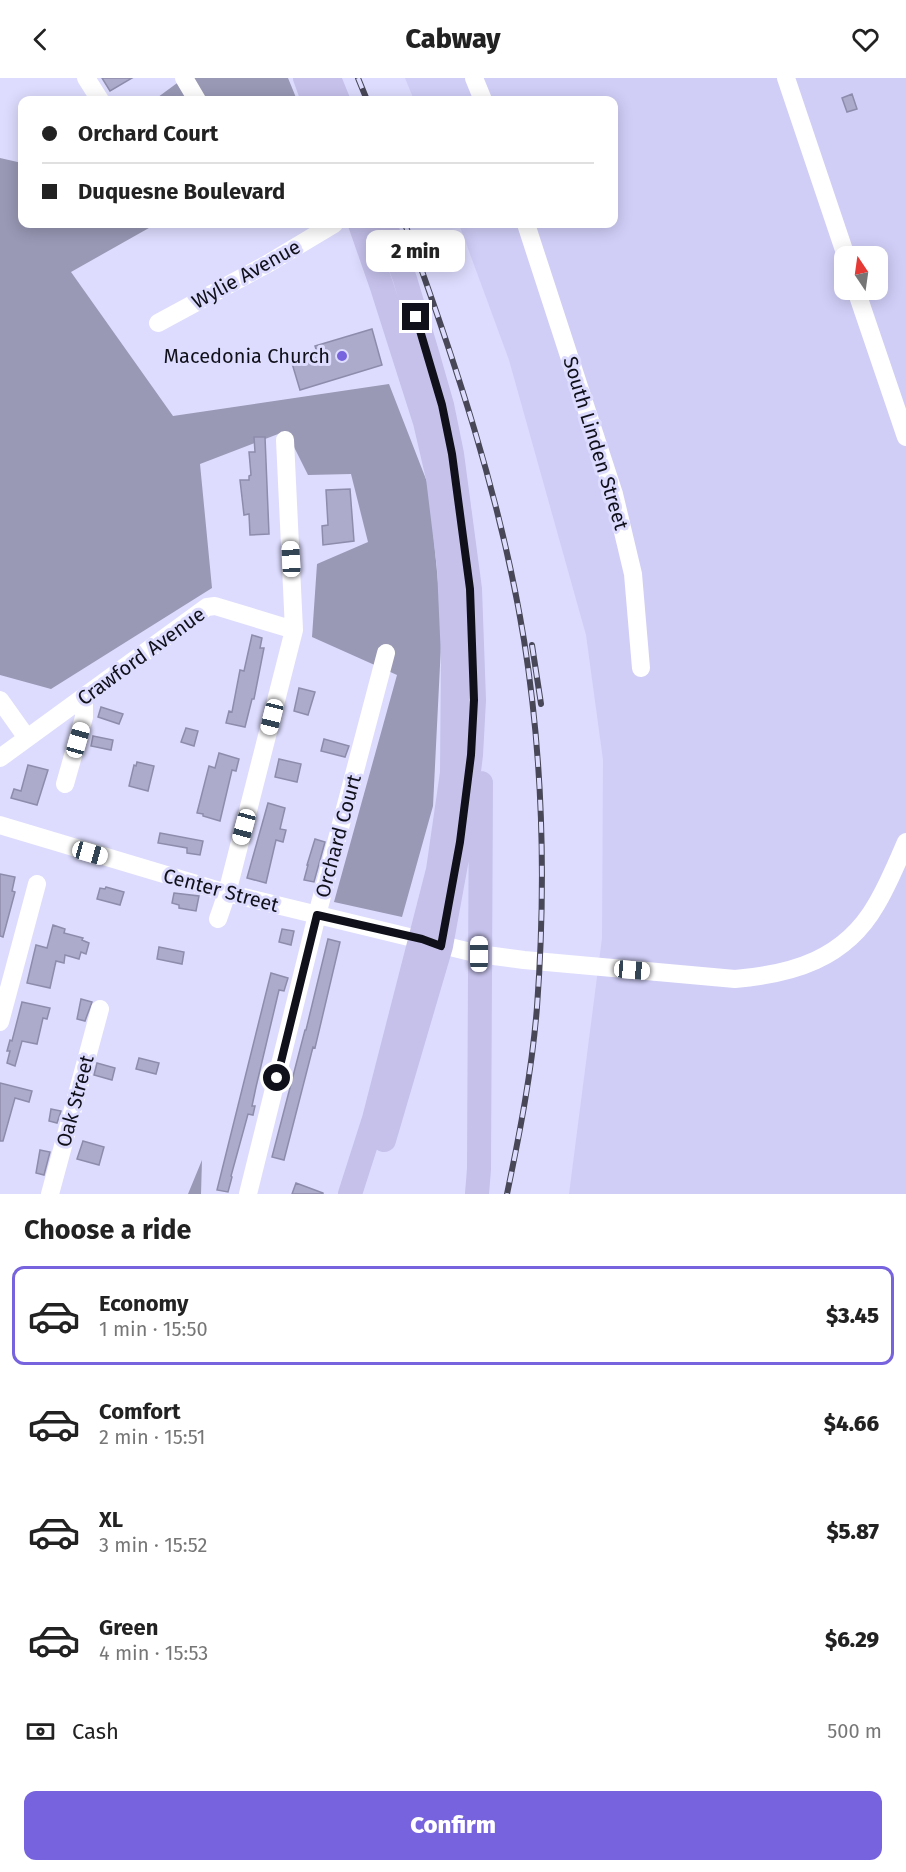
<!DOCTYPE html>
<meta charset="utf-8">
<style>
:root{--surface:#fff;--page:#f2f2f2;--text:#222;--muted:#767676;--line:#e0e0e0;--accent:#7763dd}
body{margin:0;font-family:"Fira Sans",sans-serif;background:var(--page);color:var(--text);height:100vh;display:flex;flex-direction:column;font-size:22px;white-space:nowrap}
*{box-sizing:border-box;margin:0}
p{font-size:20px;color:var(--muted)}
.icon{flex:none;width:33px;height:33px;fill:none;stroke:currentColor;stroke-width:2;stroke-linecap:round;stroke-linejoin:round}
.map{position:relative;height:1116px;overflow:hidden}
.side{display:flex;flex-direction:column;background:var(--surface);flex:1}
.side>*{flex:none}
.top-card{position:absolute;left:18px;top:18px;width:600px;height:132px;border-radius:12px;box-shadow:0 3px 15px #0003;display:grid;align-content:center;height:132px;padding:0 24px;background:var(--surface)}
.needle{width:39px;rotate:347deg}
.tools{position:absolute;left:834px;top:168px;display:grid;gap:12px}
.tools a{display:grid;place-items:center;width:54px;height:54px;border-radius:12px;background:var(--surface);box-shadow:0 3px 15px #0003;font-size:30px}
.end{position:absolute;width:27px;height:27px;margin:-14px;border:8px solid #10101b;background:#fff;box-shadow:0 0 0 3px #fff}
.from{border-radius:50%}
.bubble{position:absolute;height:42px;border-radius:12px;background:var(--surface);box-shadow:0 3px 15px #0003;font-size:20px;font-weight:800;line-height:42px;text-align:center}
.car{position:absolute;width:18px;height:36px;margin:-18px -9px;border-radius:8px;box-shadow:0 0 4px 2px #0007;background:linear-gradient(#fff 24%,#345 0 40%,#fff 0 76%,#345 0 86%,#fff 0)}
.top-card b{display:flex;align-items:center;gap:21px;height:57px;font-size:22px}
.top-card b+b{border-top:2px solid var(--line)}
.top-card i{width:15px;height:15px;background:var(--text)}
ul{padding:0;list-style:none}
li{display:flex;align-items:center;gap:18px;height:99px;margin:0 12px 9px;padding:0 12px;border:3px solid transparent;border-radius:12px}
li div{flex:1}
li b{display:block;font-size:22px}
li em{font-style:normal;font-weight:800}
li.current{border-color:var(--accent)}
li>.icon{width:54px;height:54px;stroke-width:1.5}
h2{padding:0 24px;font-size:27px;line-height:72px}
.pay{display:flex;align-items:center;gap:15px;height:66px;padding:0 24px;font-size:22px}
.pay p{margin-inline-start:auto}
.action{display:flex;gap:12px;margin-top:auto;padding:12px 24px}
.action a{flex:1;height:69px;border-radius:12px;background:var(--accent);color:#fff;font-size:24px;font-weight:800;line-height:69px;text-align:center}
header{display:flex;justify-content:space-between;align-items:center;height:78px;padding:0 24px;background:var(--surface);font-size:27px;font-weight:800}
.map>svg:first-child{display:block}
</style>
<header><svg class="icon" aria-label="back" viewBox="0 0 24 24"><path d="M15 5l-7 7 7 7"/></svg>Cabway<svg class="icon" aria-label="heart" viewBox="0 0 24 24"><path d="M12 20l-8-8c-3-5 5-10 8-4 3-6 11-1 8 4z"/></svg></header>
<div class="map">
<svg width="906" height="1116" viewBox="0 0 906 1116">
<rect width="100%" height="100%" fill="#dddcfe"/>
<!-- built -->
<path fill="#d0cef7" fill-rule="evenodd" d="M405 0H906V1116H569L602 860 603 682 586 557 509 282 459 146H614V22H414ZM844 178H878V212H844Z"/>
<!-- forest -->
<path fill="#9998b5" d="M184 0H288L297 22H154Z
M0 80 22 85V146H156L71 194 173 338 389 306 429 409 442 547 433 728 402 839 334 824 397 597 312 559 317 486 368 464 351 396 308 397 286 353 200 386 212 510 51 611 0 597Z
M202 1082 201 1116H188Z"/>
<!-- building -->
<path fill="#acabcb" stroke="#8e8cac" stroke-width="1.5" d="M102 0H132L110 13Z
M852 16 857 31 847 34 842 20Z
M372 251 382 287 300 312 291 282 317 274 315 268Z
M254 359H265L269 456 250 457 249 436 244 437 240 402H249V398L251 397 249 374H255Z
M350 411 354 463 323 467 322 448 328 447 326 412Z
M252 557 262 560 260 570H264L254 621H252L245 649 226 645 229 633 232 634 240 592 244 593Z
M299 610 315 614 308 637 294 633Z
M101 629 123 636 119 646 98 639Z
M186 650 198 653 194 668 181 664Z
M93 658 113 662 111 672 91 668Z
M324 661 349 668 345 679 321 673Z
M219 675 239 681 236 693 232 692 220 743 203 738V736L197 735 209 688 215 690Z
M279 681 301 686 297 704 275 699Z
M137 684 154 688 148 713 129 708 134 687 136 688Z
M28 687 48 692 37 727 11 720 14 711 21 713Z
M268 725 285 730 280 751 286 752 283 764 276 762 266 805 247 800Z
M160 755 203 763 200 777 187 775V770L158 765Z
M315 761 325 764 314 804 304 802 308 787H307Z
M0 796 15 799 12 813 15 814 3 859 0 858Z
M106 809 124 814 120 827 97 821 100 810 105 811Z
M174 815 199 818 196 833 179 830V827L172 825Z
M53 847 65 851 64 855 83 860 82 862 89 865 86 876 81 874 79 881 65 877 64 885 56 883 50 910 27 905 36 867 47 870Z
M282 851 294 853 291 867 279 864Z
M328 861 340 864 315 970 313 969 284 1082 272 1079 305 952H306Z
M159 869 184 874 182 886 157 881Z
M271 895 288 900 284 913 279 912 256 1009 252 1028H255L253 1037 248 1036 231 1098 232 1099 228 1114 217 1112Z
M81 921 92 924 85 943 77 941Z
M22 924 50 930 47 941 43 940 37 966 22 963 15 988 7 985 10 973H7L10 962 12 963Z
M139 980 159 985 156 996 136 991Z
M97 985 115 990 112 1002 94 997Z
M0 1005 32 1013 29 1024 15 1020 3 1063H0Z
M51 1031 61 1033 57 1045 49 1043Z
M83 1063 104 1069 99 1087 77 1081Z
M40 1072 50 1074 44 1097 36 1095Z
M296 1105 323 1115V1116H292Z"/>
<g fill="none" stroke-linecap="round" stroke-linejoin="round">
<!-- minor -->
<path stroke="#fff" stroke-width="18" d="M86 0 100 22
M184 0 197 22
M474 0 483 22
M786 0 846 178
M526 146 614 416 633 496 641 590
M856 212 906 359
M158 245 269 185 334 146
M0 622 27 660
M0 680 207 529 215 528 294 552
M65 706 84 639V619
M0 747 227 815 479 876 524 882 735 901C793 896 845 881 876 827 888 807 897 785 906 764
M218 841 227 815 294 552 285 362
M0 944 37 806
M50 1116 100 931
M248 1116 317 837 386 575"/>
<!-- major -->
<path stroke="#c5c1eb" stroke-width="24" d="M305 0 313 22
M329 0 338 22
M384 1062 441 868 460 764 471 677 474 622 470 511 452 376 442 327 428 278 405 201 385 146
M350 1116 374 1041 438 792 452 695 453 580 449 490 438 400 425 344 382 209 360 146
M477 1116 479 1091 481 705"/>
<defs>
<path id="rail" d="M358 0 367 22
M405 146C454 280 501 420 524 562 543 682 546 807 537 929 532 992 520 1054 507 1116
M532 567 541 626"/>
</defs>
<!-- rail casing -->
<use href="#rail" stroke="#474758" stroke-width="6"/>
<!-- rail -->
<use href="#rail" stroke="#dddcfe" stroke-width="4" stroke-dasharray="11" stroke-linecap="butt"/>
</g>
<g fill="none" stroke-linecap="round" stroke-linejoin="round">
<!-- route -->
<path stroke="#10101b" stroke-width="8" d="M277 1000 317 837 422 861 441 868 460 764 471 677 474 622 470 511 452 376 442 327 416 239"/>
</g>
<!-- markers -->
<circle fill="#7763dd" stroke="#dddcfe" stroke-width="2" cx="342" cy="278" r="6"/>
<g text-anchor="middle" stroke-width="6" stroke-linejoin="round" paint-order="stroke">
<!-- street labels -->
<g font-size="20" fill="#10101b" stroke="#dddcfe">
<text transform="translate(246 196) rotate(-29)" y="7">Wylie Avenue</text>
<text transform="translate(596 365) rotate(73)" y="7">South Linden Street</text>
<text transform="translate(141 578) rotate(-36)" y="7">Crawford Avenue</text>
<text transform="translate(338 758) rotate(-75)" y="7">Orchard Court</text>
<text transform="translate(221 812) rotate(15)" y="7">Center Street</text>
<text transform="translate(75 1023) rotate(-75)" y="7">Oak Street</text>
</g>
<!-- poi labels -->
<g font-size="20" fill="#10101b" stroke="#dddcfe" text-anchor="end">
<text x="330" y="285">Macedonia Church</text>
</g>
</g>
</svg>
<div class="tools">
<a><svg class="needle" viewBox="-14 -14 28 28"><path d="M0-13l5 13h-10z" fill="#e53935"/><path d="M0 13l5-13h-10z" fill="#767676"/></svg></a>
</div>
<i class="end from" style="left:277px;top:1000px"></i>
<i class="end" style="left:416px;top:239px"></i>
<div class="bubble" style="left:366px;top:152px;width:99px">2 min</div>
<i class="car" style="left:291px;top:481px;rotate:357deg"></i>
<i class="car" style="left:272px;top:639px;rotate:194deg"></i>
<i class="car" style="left:78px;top:662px;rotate:16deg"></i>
<i class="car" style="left:244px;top:749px;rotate:195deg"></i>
<i class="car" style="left:90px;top:775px;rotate:106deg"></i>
<i class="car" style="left:479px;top:876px;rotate:0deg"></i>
<i class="car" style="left:632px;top:892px;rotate:95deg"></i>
<div class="top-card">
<b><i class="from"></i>Orchard Court</b>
<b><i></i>Duquesne Boulevard</b>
</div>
</div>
<section class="side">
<h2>Choose a ride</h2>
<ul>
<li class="current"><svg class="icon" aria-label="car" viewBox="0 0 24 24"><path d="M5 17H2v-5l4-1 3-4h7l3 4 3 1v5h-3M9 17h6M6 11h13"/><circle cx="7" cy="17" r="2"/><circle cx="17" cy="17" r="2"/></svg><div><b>Economy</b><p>1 min · 15:50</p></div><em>$3.45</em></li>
<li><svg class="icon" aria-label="car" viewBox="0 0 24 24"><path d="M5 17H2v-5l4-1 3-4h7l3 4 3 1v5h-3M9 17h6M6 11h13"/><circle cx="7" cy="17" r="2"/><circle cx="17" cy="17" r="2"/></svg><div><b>Comfort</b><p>2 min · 15:51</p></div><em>$4.66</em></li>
<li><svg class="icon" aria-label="car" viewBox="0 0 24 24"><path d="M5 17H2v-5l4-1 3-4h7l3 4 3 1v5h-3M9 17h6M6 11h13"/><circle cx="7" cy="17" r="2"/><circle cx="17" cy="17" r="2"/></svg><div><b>XL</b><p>3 min · 15:52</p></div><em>$5.87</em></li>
<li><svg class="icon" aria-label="car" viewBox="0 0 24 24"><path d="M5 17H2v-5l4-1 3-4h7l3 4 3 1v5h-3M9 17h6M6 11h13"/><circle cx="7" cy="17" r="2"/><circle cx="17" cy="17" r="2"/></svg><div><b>Green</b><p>4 min · 15:53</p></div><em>$6.29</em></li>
</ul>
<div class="pay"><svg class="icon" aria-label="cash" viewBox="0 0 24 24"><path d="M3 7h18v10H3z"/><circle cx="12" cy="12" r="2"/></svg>Cash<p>500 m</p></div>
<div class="action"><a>Confirm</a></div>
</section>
